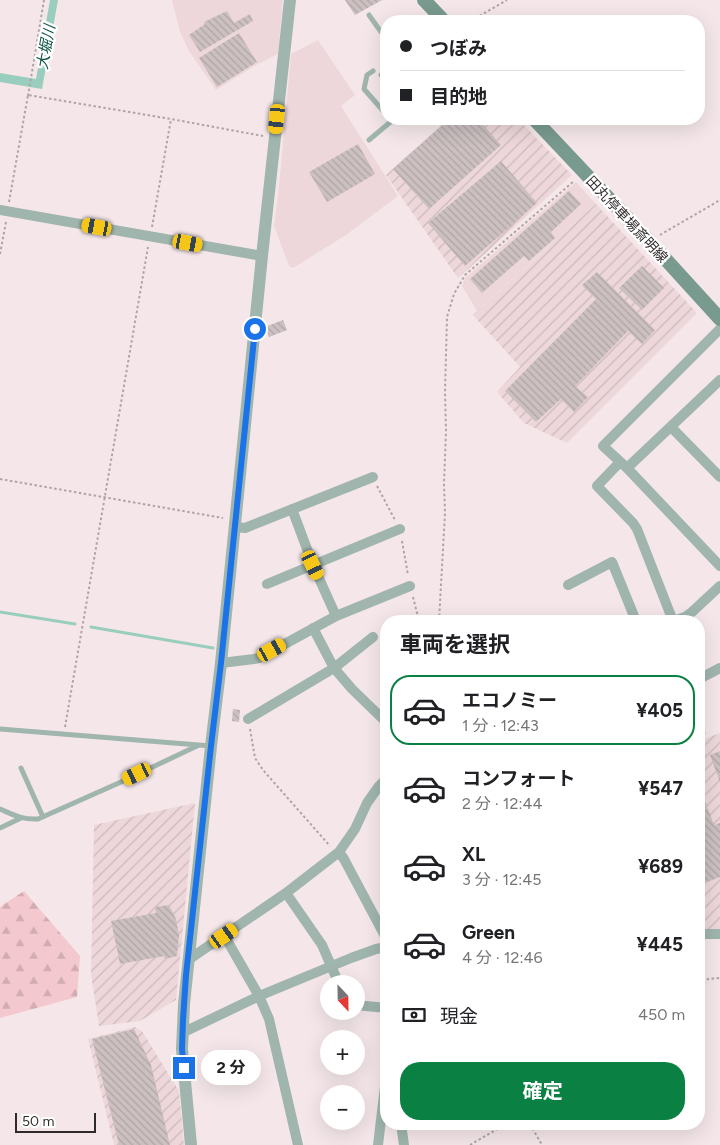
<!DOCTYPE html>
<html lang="ja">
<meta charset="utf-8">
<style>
:root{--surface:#fff;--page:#f6f6f6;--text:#202124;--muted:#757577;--line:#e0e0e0;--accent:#0b8043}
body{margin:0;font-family:Figtree,"Noto Sans JP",sans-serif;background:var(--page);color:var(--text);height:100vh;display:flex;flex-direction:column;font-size:19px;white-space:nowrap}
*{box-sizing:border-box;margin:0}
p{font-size:16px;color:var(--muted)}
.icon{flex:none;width:28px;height:28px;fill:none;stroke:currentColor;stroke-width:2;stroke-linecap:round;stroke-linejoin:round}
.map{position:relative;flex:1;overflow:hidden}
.drawer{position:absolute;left:380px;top:615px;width:325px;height:515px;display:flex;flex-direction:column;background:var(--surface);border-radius:20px;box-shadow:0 5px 20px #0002}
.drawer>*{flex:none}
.hud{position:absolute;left:380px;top:15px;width:325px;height:110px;border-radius:20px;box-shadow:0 5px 20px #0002;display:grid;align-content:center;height:110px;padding:0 20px;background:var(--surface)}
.needle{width:32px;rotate:158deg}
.buttons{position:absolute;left:320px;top:975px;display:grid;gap:10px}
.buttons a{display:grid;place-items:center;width:45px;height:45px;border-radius:50%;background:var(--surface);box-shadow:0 5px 20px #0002;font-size:25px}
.scale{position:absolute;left:15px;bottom:12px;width:81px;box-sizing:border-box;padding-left:5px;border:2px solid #302b2b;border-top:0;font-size:14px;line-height:18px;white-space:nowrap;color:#302b2b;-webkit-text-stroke:4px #fff;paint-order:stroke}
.end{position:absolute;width:22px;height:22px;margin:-11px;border:6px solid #1a73e8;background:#fff;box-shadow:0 0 0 2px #fff}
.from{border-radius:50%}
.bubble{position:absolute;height:35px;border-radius:18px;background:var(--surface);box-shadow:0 5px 20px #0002;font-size:16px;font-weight:700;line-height:35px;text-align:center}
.car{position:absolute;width:15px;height:30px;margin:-15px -8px;border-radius:6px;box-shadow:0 0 4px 1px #0007;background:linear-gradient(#f5c518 24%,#345 0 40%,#f5c518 0 76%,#345 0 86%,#f5c518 0)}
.hud b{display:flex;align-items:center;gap:18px;height:48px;font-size:19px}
.hud b+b{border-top:1px solid var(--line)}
.hud i{width:12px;height:12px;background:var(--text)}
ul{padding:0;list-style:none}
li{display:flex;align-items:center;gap:15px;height:70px;margin:0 10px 8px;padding:0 10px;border:2px solid transparent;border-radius:20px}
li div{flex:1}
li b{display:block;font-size:19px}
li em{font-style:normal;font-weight:700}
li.selected{border-color:var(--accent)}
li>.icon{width:45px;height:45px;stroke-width:1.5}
h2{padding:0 20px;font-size:22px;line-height:60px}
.pay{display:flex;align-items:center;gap:12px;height:55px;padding:0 20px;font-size:19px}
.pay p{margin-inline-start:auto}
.cta{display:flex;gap:10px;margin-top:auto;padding:10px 20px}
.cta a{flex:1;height:58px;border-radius:20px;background:var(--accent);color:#fff;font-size:20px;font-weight:700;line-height:58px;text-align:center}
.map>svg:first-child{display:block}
</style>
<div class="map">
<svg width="720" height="1145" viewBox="0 0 720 1145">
<defs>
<pattern id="industrial-furrows" width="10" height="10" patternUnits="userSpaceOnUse" patternTransform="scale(1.25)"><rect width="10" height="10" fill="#edd7da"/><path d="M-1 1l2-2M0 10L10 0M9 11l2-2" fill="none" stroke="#ccb9bb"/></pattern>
<pattern id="forest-firs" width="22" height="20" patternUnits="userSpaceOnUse" patternTransform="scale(1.25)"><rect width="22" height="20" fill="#f3c8ce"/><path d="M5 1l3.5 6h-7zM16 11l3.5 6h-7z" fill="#d1acb1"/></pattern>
<pattern id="building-back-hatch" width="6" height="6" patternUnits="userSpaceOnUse" patternTransform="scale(1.25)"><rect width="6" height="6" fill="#ccc0c1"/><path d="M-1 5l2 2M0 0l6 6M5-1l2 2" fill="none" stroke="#b0a5a6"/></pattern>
</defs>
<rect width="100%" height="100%" fill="#f5e7e9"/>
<!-- built -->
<path fill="#edd7da" d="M172 0H283L278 54 258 64 216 90 189 51 180 32Z
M318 40 355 95 341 106 398 196 346 235 293 268 289 266 274 226 279 186 291 54Z
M576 182 596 204 477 311 462 286 465 278Z"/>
<!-- industrial -->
<path fill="url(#industrial-furrows)" d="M448 119H518L572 175 458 278 386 175Z
M596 204 697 313 567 443 524 423 497 392 520 367 473 315Z
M720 733V929H699V741Z
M195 803 176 1000 140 1021 99 1026 91 974 94 825Z
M135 1027 142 1031 179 1091 184 1145H114L88 1039Z"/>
<!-- forest -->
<path fill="url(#forest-firs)" d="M24 891 80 956 77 997 0 1018V907Z"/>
<!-- water -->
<path fill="#99cdbd" d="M50 0H58L42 89 0 82V73L36 79Z"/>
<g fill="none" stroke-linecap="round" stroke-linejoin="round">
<!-- stream -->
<path stroke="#99cdbd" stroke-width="3" d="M0 612 75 624
M91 627 213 648"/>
</g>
<!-- building -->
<path fill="url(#building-back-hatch)" d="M345 0H382L355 15Z
M227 11 234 23 250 14 253 21 200 52 189 35 205 24 204 22Z
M239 33 257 62 217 87 199 58Z
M449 119H478L501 145 429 209 393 169Z
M358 144 375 174 327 202 309 172Z
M501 161 537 203 465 266 428 223Z
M569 191 581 204 551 232 555 238 529 261 524 256 482 293 470 279Z
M642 266 664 288 642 310 619 288Z
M597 272 655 330 642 344 628 331 575 386 588 397 574 412 561 399 536 422 505 391 596 299 582 285Z
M283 320 287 330 269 337 265 327Z
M233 709 240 710 239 722 232 721Z
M720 751V782L710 755Z
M699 786 714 825 720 823V877L699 885Z
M169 905 176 919 179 936 177 956 165 959 164 956 120 964 111 921 156 913 155 907Z
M134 1029 151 1065 170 1145H119L92 1039Z"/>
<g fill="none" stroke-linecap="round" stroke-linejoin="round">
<!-- path -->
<path stroke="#afa4a5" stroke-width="2" stroke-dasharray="2.5 2.5" stroke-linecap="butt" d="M471 21 507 0
M28 96 44 0
M9 202 28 95 171 119 263 136
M152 227 171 119
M660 235 720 200
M0 254 6 222
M0 479 223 518
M377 486 395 520
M402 541 408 575
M413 597 419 621
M439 621 445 513 444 484 446 431 445 392 447 317 454 294 465 275 574 181
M65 727 148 247
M250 729 255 758 263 770 330 846
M699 986 708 979 720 978
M530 1124 542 1145
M470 1145 506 1124"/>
<!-- service -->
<path stroke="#9fb5ad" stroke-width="5" d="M369 15 386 39
M373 71 367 75 364 89 386 114
M381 75 386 72
M369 140 394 119
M699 723 703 733
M0 729 211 746
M21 768 43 817
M0 809C14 815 22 820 38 819L121 782 199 745
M0 828 21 818"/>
<!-- minor -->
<path stroke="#9fb5ad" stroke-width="10" d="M0 210 262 256
M720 329 603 446 627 468 720 566
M671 427 720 477
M620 462 597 486 633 523 637 529 673 621
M627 468 720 380
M292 509 313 565 336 616
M235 527 245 528 373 477
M267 584 400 529
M568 585 612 562 636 621
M673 621 685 617 692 612 720 586
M313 628 334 668 352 689 386 722
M221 663 254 659 259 658 336 616 410 586
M699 679 720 668
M248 719 334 668 373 637
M339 852 344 859 386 938
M286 893 322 945 339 984
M699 934H720
M224 935 259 996 269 1019 298 1145
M188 960 286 893 339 852 355 829 367 803 379 786 386 779
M356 1005 386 1008
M182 1033 259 996 351 958 376 949 386 947
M401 1124 404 1145
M378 1145 386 1078"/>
<!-- tertiary -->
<path stroke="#9fb5ad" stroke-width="12" d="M191 1145 182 1049 184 1004 211 746 221 663 262 256 290 0"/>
<!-- secondary -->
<path stroke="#799a8f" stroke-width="14" d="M424 0 444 21
M534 119 649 241 720 319"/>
</g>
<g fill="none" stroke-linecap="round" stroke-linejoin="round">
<!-- route -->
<path stroke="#1a73e8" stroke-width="6" d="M184 1068 182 1049 183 1020 186 975 211 746 221 663 255 329"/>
</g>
<g text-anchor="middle" stroke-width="4.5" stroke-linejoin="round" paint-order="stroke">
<!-- street labels -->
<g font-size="14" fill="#302b2b" stroke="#fff">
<text transform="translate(627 219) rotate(47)" y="5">田丸停車場斎明線</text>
</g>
<!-- water labels -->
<g font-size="15" font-style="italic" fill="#105545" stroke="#fff">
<text transform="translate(46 47) rotate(-80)" y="5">大堀川</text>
</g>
</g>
</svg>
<div class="buttons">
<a><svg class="needle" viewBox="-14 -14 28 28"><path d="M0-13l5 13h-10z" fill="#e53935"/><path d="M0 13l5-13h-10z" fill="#757577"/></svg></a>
<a>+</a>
<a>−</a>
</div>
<div class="scale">50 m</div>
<i class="end from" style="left:255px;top:329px"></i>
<i class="end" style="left:184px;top:1068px"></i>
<div class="bubble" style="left:201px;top:1050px;width:60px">2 分</div>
<i class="car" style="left:277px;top:119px;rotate:186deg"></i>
<i class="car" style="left:97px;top:227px;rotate:280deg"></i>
<i class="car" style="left:188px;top:243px;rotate:100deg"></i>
<i class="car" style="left:313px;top:565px;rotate:155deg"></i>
<i class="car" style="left:272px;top:650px;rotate:61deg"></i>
<i class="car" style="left:137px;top:774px;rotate:244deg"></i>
<i class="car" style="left:224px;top:936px;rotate:55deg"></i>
<div class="hud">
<b><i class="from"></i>つぼみ</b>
<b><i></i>目的地</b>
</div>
<section class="drawer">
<h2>車両を選択</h2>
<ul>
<li class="selected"><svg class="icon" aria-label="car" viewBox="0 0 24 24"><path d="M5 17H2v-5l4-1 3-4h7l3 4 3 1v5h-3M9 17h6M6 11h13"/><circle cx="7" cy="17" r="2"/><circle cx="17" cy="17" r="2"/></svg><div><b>エコノミー</b><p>1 分 · 12:43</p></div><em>¥405</em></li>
<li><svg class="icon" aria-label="car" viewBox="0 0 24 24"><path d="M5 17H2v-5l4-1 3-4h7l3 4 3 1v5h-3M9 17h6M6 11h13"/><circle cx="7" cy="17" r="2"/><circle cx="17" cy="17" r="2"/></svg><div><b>コンフォート</b><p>2 分 · 12:44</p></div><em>¥547</em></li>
<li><svg class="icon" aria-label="car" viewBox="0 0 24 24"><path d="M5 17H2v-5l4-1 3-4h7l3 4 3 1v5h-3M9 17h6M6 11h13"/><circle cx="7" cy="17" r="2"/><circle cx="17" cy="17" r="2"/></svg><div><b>XL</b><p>3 分 · 12:45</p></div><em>¥689</em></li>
<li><svg class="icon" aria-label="car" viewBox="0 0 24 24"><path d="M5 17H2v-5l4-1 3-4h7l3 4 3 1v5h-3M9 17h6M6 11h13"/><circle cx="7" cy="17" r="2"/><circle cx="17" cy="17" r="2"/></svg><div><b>Green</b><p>4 分 · 12:46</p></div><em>¥445</em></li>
</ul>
<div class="pay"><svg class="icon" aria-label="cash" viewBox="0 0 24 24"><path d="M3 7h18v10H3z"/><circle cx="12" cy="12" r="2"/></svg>現金<p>450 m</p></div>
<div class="cta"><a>確定</a></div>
</section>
</div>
